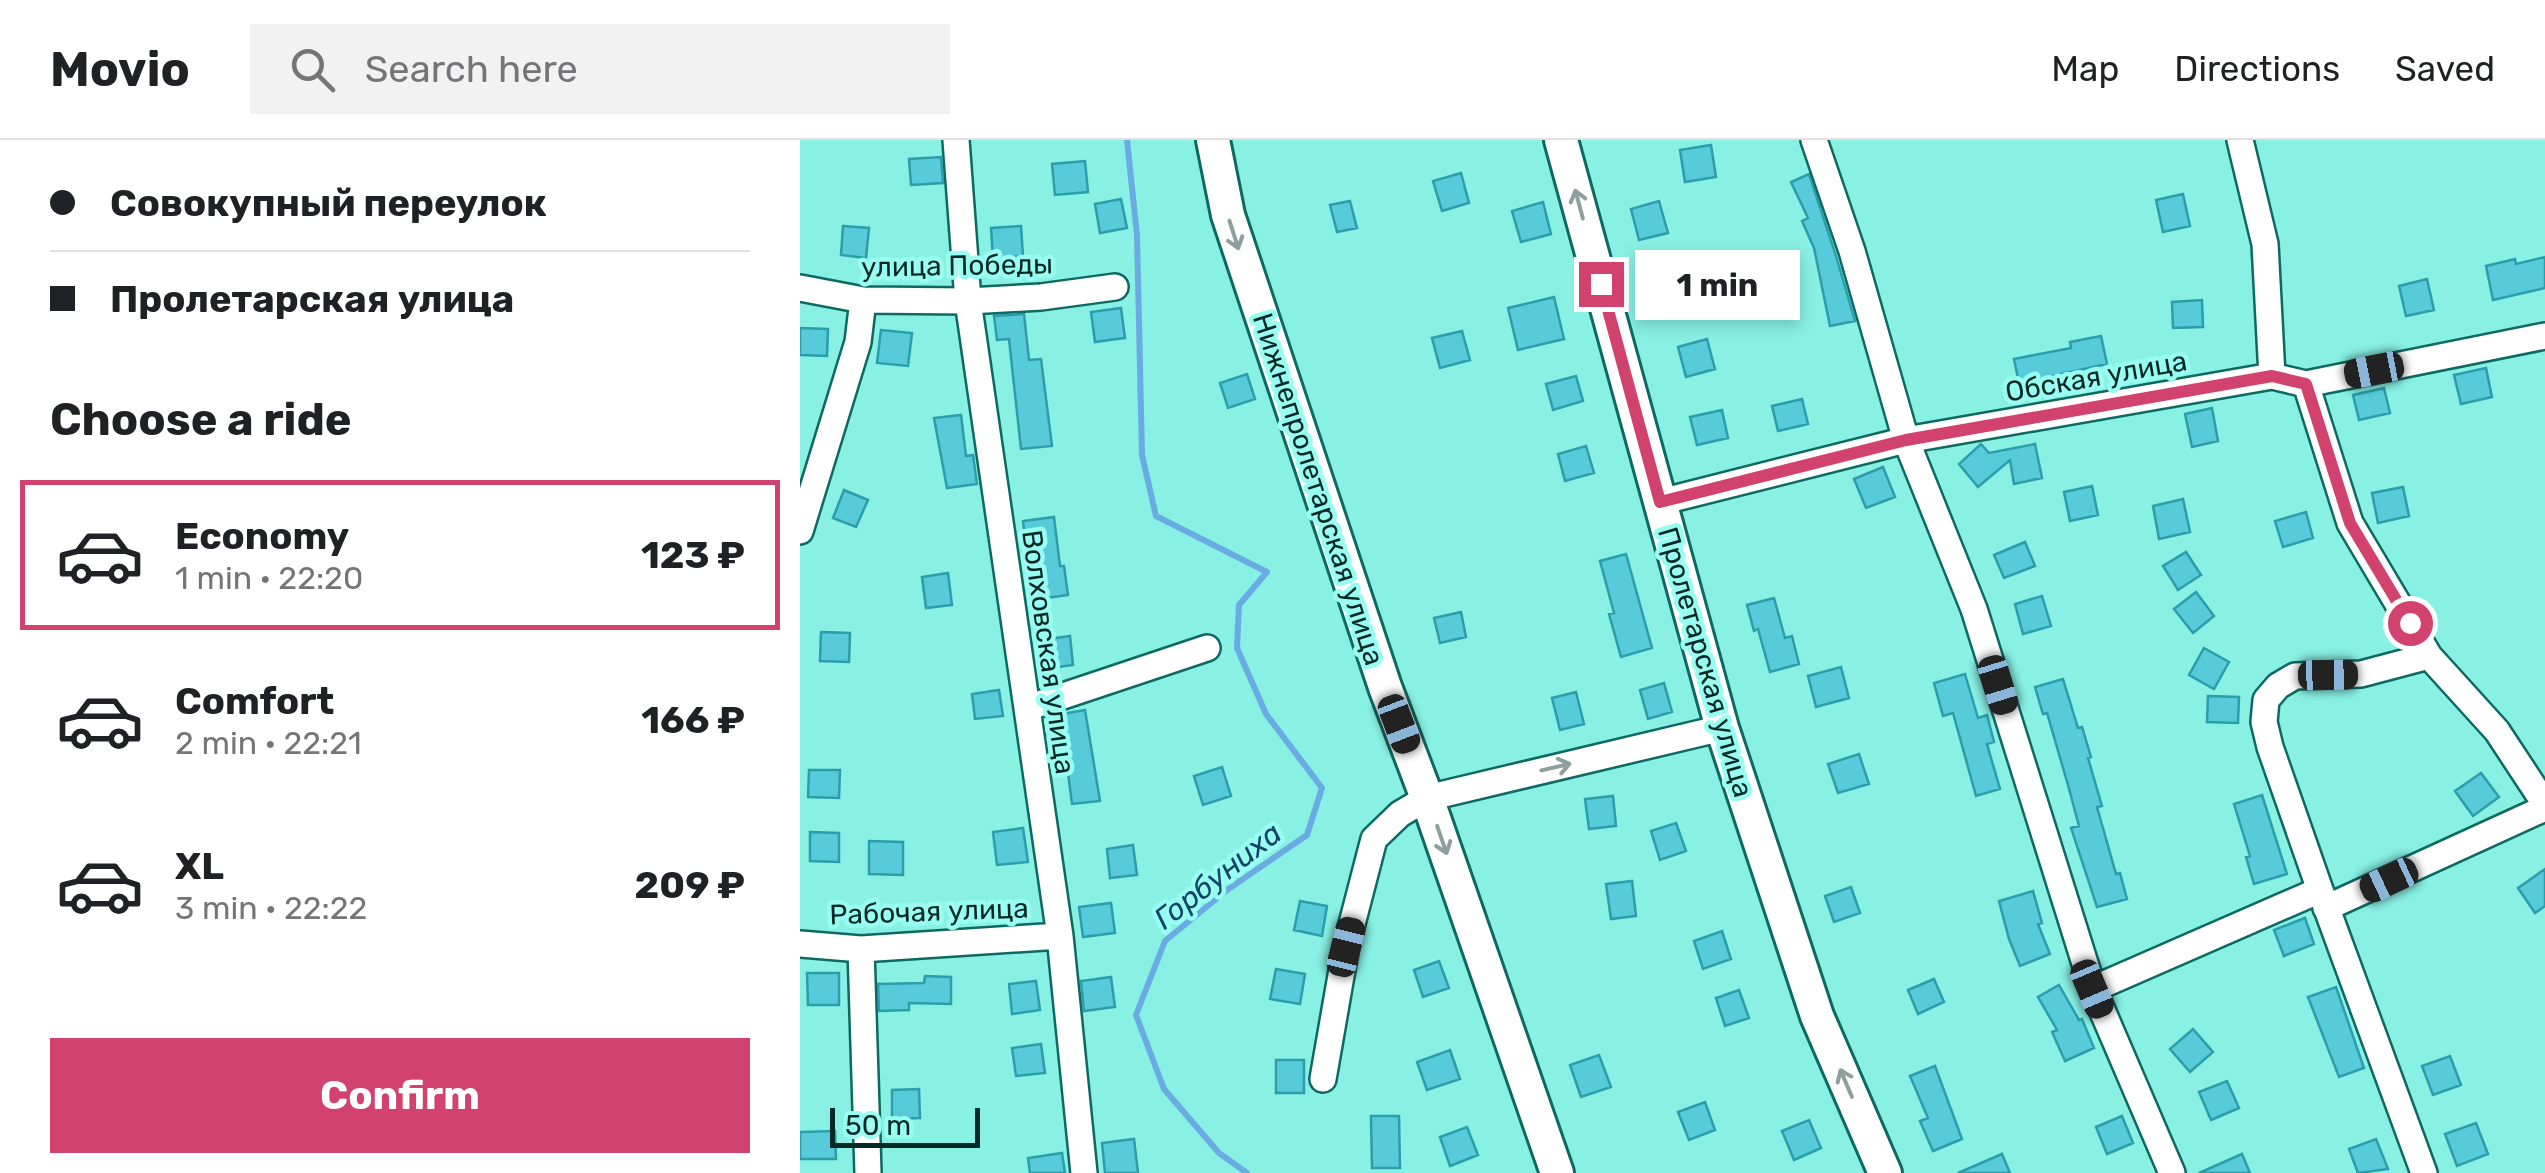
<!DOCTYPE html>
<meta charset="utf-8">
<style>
:root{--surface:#fff;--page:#f2f2f2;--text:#202124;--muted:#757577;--line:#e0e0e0;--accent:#d1436e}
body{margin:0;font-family:Rubik,sans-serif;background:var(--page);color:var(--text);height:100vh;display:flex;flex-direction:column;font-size:38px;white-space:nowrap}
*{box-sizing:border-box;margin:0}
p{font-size:32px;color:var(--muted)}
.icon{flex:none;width:55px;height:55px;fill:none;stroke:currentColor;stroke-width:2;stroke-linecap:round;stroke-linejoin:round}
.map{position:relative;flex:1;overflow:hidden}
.sheet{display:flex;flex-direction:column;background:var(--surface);width:800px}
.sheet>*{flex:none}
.hud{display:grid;align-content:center;height:220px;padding:0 50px;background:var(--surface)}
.scale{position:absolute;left:30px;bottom:25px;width:150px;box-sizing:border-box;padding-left:10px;border:5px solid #072926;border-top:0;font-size:28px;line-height:35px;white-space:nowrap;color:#072926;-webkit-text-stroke:8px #97fef1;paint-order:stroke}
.end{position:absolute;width:45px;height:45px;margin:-22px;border:12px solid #d1436e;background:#fff;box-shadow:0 0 0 5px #fff}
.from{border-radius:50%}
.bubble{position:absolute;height:70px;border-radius:0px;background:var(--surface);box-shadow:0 5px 15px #0003;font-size:32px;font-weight:700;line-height:70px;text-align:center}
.car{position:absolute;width:30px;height:60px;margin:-30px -15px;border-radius:12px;box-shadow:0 0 8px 2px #0007;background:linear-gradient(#222 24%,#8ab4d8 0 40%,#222 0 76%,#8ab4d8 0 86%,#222 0)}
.hud b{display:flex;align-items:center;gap:35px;height:95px;font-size:38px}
.hud b+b{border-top:2px solid var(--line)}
.hud i{width:25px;height:25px;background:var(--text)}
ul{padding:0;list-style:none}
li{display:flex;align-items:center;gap:30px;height:150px;margin:0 20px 15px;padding:0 30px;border:5px solid transparent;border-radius:0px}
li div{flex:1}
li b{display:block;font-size:38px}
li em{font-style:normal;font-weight:700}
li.current{border-color:var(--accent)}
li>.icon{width:90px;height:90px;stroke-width:1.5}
h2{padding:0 50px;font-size:45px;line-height:120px}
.primary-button{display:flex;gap:20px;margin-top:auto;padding:20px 50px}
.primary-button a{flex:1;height:115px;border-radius:0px;background:var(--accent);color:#fff;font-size:40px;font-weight:700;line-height:115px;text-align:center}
header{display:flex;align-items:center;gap:60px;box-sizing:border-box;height:140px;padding:0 50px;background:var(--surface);border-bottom:2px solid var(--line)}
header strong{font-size:48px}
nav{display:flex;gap:55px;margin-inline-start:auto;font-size:35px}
.search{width:700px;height:90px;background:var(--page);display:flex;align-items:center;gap:25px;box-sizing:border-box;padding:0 35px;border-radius:0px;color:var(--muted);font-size:38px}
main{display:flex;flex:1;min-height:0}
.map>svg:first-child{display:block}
</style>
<header>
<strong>Movio</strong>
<div class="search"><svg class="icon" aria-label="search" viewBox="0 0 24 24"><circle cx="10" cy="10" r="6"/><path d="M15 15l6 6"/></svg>Search here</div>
<nav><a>Map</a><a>Directions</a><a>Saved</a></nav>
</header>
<main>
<section class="sheet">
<div class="hud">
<b><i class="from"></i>Совокупный переулок</b>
<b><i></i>Пролетарская улица</b>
</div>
<h2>Choose a ride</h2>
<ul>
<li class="current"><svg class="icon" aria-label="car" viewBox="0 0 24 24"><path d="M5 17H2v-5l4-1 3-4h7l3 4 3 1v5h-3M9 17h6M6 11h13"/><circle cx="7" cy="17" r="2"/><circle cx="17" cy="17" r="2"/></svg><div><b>Economy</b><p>1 min · 22:20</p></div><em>123 ₽</em></li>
<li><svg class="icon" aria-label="car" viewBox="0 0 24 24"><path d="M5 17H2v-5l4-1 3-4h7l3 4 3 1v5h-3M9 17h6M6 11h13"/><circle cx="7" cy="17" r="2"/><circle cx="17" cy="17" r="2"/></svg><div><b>Comfort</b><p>2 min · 22:21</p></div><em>166 ₽</em></li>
<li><svg class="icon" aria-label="car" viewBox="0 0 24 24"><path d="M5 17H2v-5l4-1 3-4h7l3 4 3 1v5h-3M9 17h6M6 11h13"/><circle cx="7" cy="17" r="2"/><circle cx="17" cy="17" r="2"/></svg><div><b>XL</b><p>3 min · 22:22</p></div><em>209 ₽</em></li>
</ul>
<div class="primary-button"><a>Confirm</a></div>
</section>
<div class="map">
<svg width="1745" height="1033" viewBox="0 0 1745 1033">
<rect width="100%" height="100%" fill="#89f0e4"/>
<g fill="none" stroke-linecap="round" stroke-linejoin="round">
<!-- stream -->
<path stroke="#6babe3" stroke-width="6" d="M327 0 337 95 342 315 356 376 467 432 439 465 437 508 466 574 522 648 507 695 427 750 365 801 336 875 364 949 419 1013 447 1033"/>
</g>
<!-- building -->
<path fill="#57cbd9" stroke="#2c9daa" stroke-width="2.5" d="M911 5 916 37 885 42 880 10Z
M141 17 143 43 111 45 109 19Z
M285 21 288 52 255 55 252 24Z
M661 33 669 63 642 71 633 41Z
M1009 34 1036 116 1055 181 1030 186 1014 108 1002 81 1008 78 991 42Z
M1383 54 1390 86 1363 92 1356 60Z
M321 59 327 88 300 93 295 64Z
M550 61 557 88 537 92 530 65Z
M859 61 868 93 839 100 831 69Z
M743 62 751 94 721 102 712 71Z
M43 86 69 88 66 118 41 115Z
M221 86 223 116 193 119 191 88Z
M1745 117V148L1693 160 1686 126 1715 119 1716 124Z
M1627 139 1634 170 1606 176 1599 146Z
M754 157 764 199 718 210 708 168Z
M1402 160 1403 187 1373 188 1372 162Z
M321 168 325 198 295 202 291 172Z
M224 174 229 220 241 219 252 306 221 309 209 199 197 200 194 176Z
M0 188 28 189 27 216 0 215Z
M81 190 112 193 108 226 77 223Z
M662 191 670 220 640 228 632 198Z
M1301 196 1307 224 1219 243 1214 219 1271 208 1270 202Z
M907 199 915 229 886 237 878 207Z
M1686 228 1692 257 1661 264 1654 235Z
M447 234 455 259 428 268 420 243Z
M776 236 783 261 753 270 746 244Z
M1584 248 1590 273 1559 280 1553 255Z
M1002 259 1008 284 978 291 972 266Z
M1412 268 1418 301 1392 307 1385 274Z
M922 270 928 298 897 305 890 277Z
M161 275 166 316 173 315 177 344 147 348 134 278Z
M1181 304 1189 313 1235 304 1242 338 1214 344 1210 320 1178 347 1159 324Z
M786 306 794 333 765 341 758 314Z
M1083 327 1095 357 1066 368 1054 339Z
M1292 346 1298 375 1270 381 1264 352Z
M1603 347 1609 376 1578 383 1572 353Z
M44 350 68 360 56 387 33 378Z
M1383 359 1390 392 1359 399 1353 366Z
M1506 372 1513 398 1483 407 1475 381Z
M254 377 260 426H264L268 455 239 459 232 407 226 408 223 381Z
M1225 402 1235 426 1204 438 1194 415Z
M1386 412 1401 435 1378 450 1363 426Z
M826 414 852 508 821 517 809 474 814 473 800 421Z
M148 433 152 465 126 468 122 437Z
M1396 452 1414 476 1393 493 1374 469Z
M1242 456 1251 486 1223 494 1215 464Z
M974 458 985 498 992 496 999 524 970 532 958 489 954 491 947 465Z
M661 472 666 497 640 503 634 478Z
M21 492 50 493 49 522 20 521Z
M270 496 273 525 244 529 241 500Z
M1404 508 1429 522 1414 549 1389 535Z
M1041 527 1049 558 1016 567 1008 536Z
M1165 534 1178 578 1187 575 1194 602 1187 604 1200 649 1176 656 1153 573 1143 576 1134 543Z
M1263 539 1278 588 1282 587 1291 617 1288 618 1302 666 1297 667 1316 734 1320 733 1327 759 1297 767 1271 688 1279 686 1268 645 1247 573 1243 574 1235 547Z
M864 543 872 572 848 579 840 550Z
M199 550 203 576 175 579 172 554Z
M776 552 784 584 760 590 752 558Z
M1408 556 1439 557 1438 583 1407 582Z
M285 570 300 661 272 664 264 603 260 604 256 575Z
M1059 614 1069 644 1038 653 1028 624Z
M422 627 431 656 403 665 394 636Z
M9 630H40L39 658 8 657Z
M1681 633 1699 657 1673 676 1655 651Z
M1462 655 1487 734 1454 744 1446 717 1450 716 1434 664Z
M813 656 816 686 789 689 785 659Z
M876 683 886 711 860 720 851 691Z
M223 688 228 722 197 725 193 692Z
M10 692 39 693V722L10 721Z
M69 701 103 702V735L69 734Z
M333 705 337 735 310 738 307 709Z
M1745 729V766L1735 773 1718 748Z
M832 741 836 776 811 779 806 744Z
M1051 747 1060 773 1034 782 1025 756Z
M1233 751 1242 783 1238 784 1250 814 1220 826 1209 799 1199 761Z
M500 761 527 766 522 796 494 790Z
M311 763 315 793 283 797 279 767Z
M1505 778 1514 804 1484 816 1474 790Z
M922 791 931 819 903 829 894 801Z
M639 821 649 848 623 857 614 830Z
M476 829 505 834 500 864 470 859Z
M7 833H39V865H8Z
M125 836 151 837V864L109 863V870L79 871 78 844 124 843Z
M311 837 315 867 284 871 281 841Z
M1134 839 1144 862 1118 874 1108 850Z
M236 841 240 870 212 874 209 844Z
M1259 845 1279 880 1282 879 1294 908 1265 921 1252 892 1257 890 1238 857Z
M1536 847 1564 928 1539 937 1508 857Z
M939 850 949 878 925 886 916 858Z
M1393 889 1413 912 1390 932 1370 909Z
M241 904 245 933 216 936 212 908Z
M650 910 660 939 627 950 617 922Z
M799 915 811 947 781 957 770 925Z
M1650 916 1661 945 1633 955 1622 926Z
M476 920H504V953H476Z
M1135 926 1162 999 1133 1011 1120 981 1128 978 1110 936Z
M1427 941 1439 968 1411 980 1399 952Z
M119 949 120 978 92 979V950Z
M905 962 915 990 889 1000 878 972Z
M571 976H599L600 1028H572Z
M1322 976 1333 1003 1307 1014 1296 987Z
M1009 980 1021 1008 994 1020 982 991Z
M1676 983 1688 1014 1657 1026 1645 994Z
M667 987 678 1015 650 1026 640 997Z
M35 991 36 1019H0V992Z
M334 999 338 1033H305L302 1003Z
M1576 999 1588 1029 1558 1033 1549 1009Z
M262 1013 265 1033H230L228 1018Z
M1202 1014 1210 1033H1158Z
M1442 1014 1450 1033H1399Z"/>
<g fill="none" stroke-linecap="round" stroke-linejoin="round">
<defs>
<path id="minor" d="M156 0 168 161 260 796 284 1033
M1014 0 1052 111 1106 300 1174 469 1293 849 1372 1033
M1440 0 1465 104 1472 236
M0 148 63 160 168 161 241 157 315 147
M1506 244 1550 383 1629 516 1697 591 1745 664
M860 362 1106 300 1472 236 1506 244 1745 196
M0 391 58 202 63 160
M227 568 407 508
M1526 768 1745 668
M0 804 61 809 260 796
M61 809 68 1033
M1293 849 1520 750
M523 939 546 807 574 699 600 674 627 658 922 588
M1624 1033 1520 750 1470 607 1464 582 1466 560 1478 546 1495 536 1561 534 1629 516"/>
<path id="major" d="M413 0 428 75 585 547 627 658 757 1033
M761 0 922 588 1017 876 1085 1033"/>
</defs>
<!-- minor casing -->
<use href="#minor" stroke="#0e6961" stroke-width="30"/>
<!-- major casing -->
<use href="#major" stroke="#0e6961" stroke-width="38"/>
<!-- minor -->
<use href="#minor" stroke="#fff" stroke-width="25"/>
<!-- major -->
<use href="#major" stroke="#fff" stroke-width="32"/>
</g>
<!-- one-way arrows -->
<defs><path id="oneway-shaft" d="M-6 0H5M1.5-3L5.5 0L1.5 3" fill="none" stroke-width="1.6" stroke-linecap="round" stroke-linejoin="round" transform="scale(2.5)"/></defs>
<g stroke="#8f9f9d">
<use href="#oneway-shaft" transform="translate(779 64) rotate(-105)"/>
<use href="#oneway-shaft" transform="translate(434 95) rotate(72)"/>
<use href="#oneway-shaft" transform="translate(756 627) rotate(-13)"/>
<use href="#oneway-shaft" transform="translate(642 700) rotate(71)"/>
<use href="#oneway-shaft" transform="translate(1046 943) rotate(-113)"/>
</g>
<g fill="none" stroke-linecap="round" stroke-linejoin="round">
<!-- route -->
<path stroke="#d1436e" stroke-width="12" d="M801 144 860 362 1106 300 1472 236 1506 244 1550 383 1610 483"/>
</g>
<g text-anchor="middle" stroke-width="9" stroke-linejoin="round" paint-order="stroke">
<!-- street labels -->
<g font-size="28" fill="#072926" stroke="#97fef1">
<text transform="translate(157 125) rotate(-1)" y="10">улица Победы</text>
<text transform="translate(1296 236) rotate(-10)" y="10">Обская улица</text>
<text transform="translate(519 349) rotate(72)" y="10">Нижнепролетарская улица</text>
<text transform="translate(249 512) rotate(82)" y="10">Волховская улица</text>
<text transform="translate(906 522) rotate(74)" y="10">Пролетарская улица</text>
<text transform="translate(129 771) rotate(-2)" y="10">Рабочая улица</text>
</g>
<!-- water labels -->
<g font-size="30" font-style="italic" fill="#154469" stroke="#97fef1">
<text transform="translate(418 736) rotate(-38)" y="10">Горбуниха</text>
</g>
</g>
</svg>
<div class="scale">50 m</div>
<i class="end from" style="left:1610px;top:483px"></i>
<i class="end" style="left:801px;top:144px"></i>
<div class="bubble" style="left:835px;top:110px;width:165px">1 min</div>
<i class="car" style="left:1574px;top:230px;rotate:259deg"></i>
<i class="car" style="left:1528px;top:535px;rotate:89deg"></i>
<i class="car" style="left:1198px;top:545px;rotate:163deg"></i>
<i class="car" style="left:599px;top:584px;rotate:159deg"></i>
<i class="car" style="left:1589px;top:740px;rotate:245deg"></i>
<i class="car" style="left:546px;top:807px;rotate:14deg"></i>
<i class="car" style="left:1292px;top:849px;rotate:157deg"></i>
</div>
</main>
